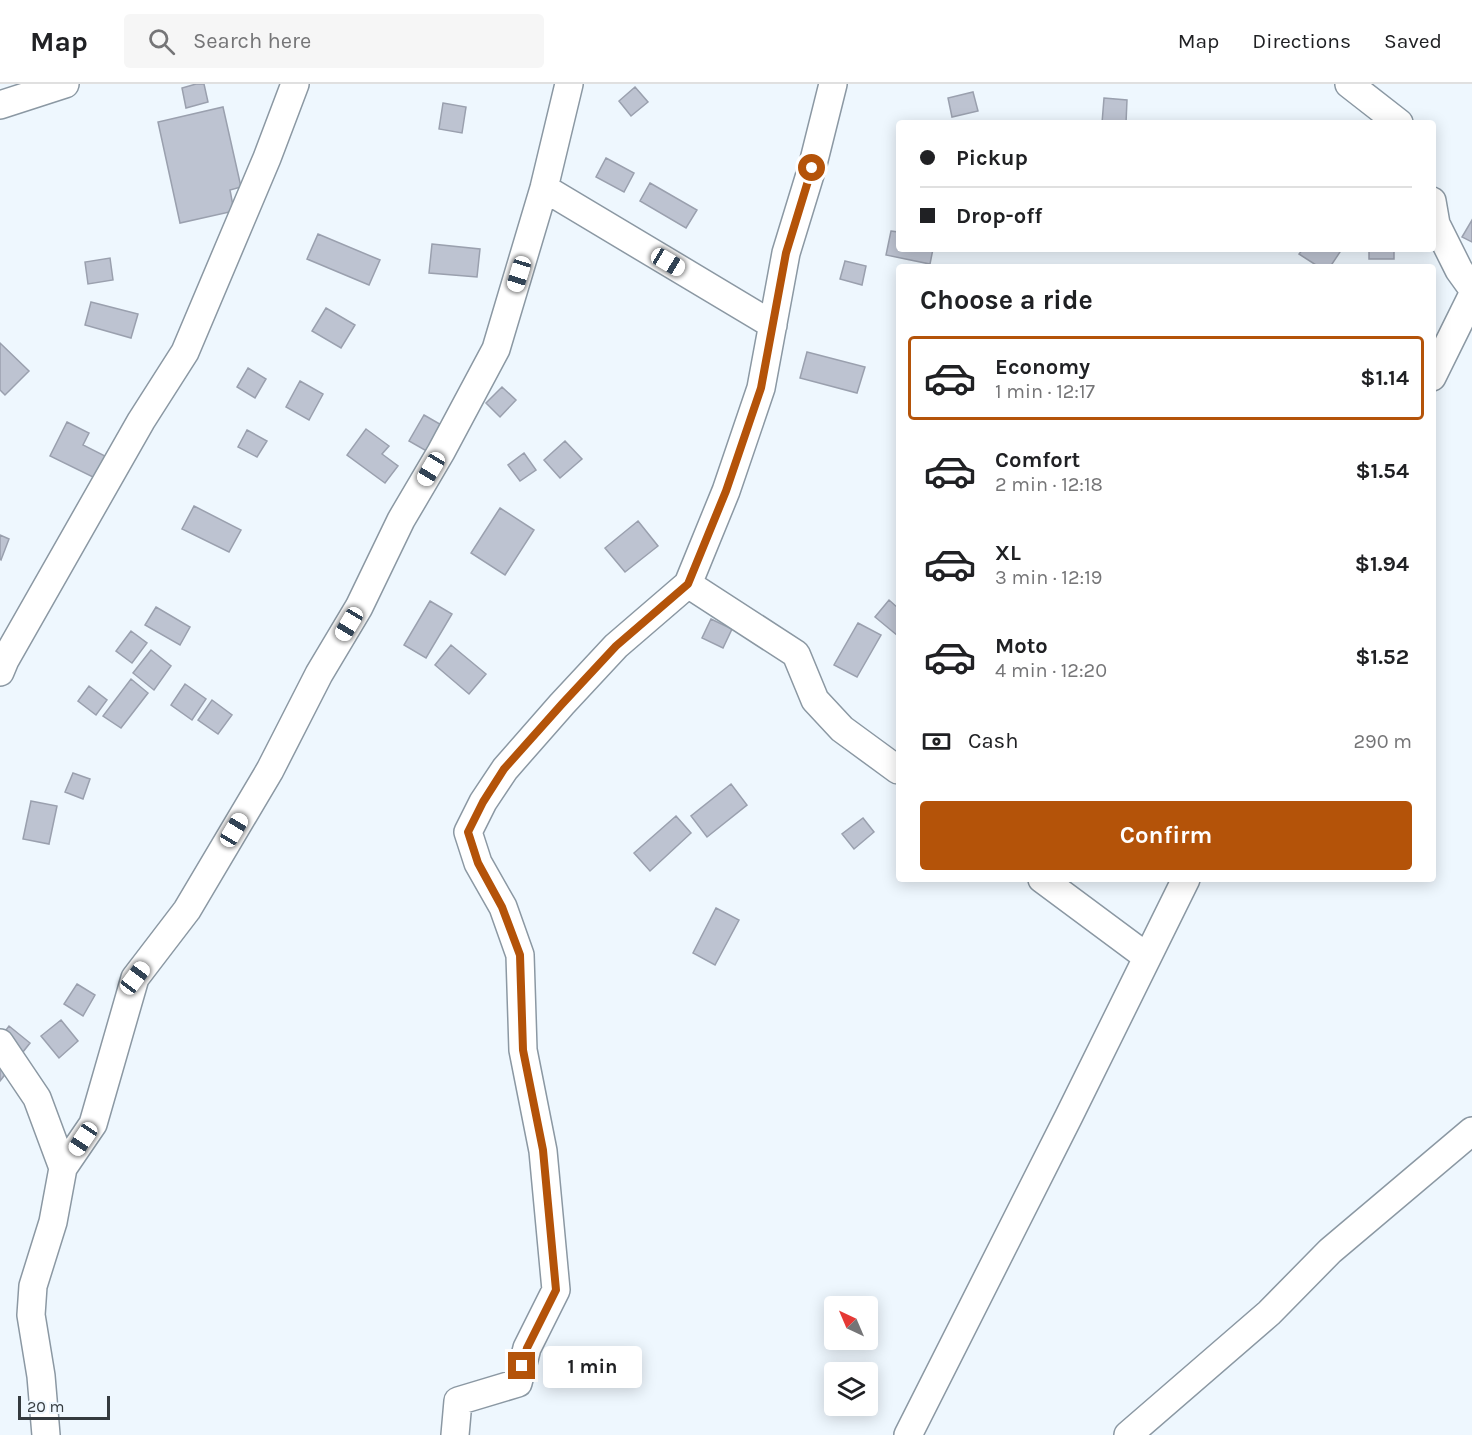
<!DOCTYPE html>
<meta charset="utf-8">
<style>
:root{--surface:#fff;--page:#f6f6f6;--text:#202124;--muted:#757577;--line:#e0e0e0;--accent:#b45309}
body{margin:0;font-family:Karla,sans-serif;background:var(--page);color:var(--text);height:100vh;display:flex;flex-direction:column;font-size:22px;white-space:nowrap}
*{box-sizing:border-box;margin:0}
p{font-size:20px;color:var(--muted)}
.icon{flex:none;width:33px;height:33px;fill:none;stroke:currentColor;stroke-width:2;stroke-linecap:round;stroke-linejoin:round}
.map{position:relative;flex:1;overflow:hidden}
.panel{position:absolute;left:896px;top:180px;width:540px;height:618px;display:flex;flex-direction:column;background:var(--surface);border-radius:6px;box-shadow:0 3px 15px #0003}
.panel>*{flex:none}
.hud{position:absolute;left:896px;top:36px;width:540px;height:132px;border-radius:6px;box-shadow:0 3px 15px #0003;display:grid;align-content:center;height:132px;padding:0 24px;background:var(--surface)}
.needle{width:39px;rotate:316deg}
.controls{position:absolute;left:824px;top:1212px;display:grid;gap:12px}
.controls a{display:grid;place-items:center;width:54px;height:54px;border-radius:6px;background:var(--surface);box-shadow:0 3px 15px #0003;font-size:30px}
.scale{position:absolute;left:18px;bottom:15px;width:92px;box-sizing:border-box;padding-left:6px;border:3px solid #343a3e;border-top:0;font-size:16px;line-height:21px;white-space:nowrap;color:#343a3e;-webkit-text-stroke:4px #eef7fe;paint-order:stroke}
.end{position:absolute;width:27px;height:27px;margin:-14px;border:8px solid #b45309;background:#fff;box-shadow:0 0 0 3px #fff}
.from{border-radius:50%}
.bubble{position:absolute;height:42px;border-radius:6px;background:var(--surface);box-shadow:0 3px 15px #0003;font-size:20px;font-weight:700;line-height:42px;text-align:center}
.car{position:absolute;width:18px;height:36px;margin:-18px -9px;border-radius:8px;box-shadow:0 0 4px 2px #0007;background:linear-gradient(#fff 24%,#345 0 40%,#fff 0 76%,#345 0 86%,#fff 0)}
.hud b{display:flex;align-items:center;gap:21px;height:57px;font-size:22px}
.hud b+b{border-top:2px solid var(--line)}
.hud i{width:15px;height:15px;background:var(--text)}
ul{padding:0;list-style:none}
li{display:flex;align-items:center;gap:18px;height:84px;margin:0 12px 9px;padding:0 12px;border:3px solid transparent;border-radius:6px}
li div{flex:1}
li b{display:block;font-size:22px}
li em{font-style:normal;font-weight:700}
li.active{border-color:var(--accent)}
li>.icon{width:54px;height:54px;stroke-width:1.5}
h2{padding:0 24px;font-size:27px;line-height:72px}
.pay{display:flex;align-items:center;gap:15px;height:66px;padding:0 24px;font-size:22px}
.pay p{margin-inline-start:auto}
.action{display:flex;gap:12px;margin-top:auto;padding:12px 24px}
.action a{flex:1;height:69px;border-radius:6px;background:var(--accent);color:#fff;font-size:24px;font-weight:700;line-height:69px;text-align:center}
header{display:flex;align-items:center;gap:36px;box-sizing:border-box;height:84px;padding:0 30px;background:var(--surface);border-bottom:2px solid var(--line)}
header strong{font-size:28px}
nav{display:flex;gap:33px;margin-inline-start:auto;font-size:21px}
.search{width:420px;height:54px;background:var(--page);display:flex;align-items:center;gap:15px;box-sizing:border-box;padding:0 21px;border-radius:6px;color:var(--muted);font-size:22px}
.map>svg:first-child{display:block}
</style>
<header>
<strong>Map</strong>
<div class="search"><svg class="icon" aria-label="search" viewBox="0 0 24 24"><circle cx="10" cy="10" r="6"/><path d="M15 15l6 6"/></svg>Search here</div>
<nav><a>Map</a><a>Directions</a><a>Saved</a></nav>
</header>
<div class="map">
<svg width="1472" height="1351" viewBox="0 0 1472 1351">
<rect width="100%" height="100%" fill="#eef7fe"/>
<!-- building -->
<path fill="#bdc3d1" stroke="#9aa0ae" stroke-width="1.5" d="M196 0H204L208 18 186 24 182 4Z
M635 3 648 18 631 32 619 17Z
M973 8 978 27 952 33 948 14Z
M1104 14 1127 16 1126 39H1102Z
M443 19 466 23 462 49 439 45Z
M223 23 241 103 230 106 234 127 180 139 158 38Z
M606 74 634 89 624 108 596 93Z
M650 99 697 126 686 144 640 117Z
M1472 136V158L1462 153Z
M891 147 898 148V165H933L930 180 886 171Z
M318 150 380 176 369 201 307 175Z
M432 160 480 165 477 193 429 189Z
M1303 165H1342L1330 183H1319L1299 170Z
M1369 165H1394V175H1369Z
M110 174 113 196 88 200 85 178Z
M845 177 866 182 862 201 840 195Z
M91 218 138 230 131 254 85 241Z
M326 224 355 241 341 264 312 247Z
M0 259 29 287 5 311 0 306Z
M807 268 865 283 857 309 800 294Z
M248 284 266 295 255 314 237 303Z
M300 297 323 310 309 336 286 323Z
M502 303 516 316 500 333 486 319Z
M424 331 445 343 430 369 409 357Z
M67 338 89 349 83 361 107 373 97 395 50 372Z
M366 345 389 362 382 370 398 382 385 399 347 371Z
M247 346 267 357 257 373 238 363Z
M565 357 582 375 560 394 544 376Z
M524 369 536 386 520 397 508 381Z
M194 422 241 446 229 468 182 445Z
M500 424 534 446 505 491 471 469Z
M638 437 658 462 625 488 605 464Z
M0 451 9 455 1 476 0 475Z
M889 516 898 524V552L875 533Z
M430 517 452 530 426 574 404 561Z
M156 523 190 543 180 561 145 541Z
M711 535 732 545 723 564 702 554Z
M858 539 881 551 857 593 834 581Z
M131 547 147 559 132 579 116 567Z
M451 561 486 590 469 610 435 581Z
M151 566 171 582 154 606 133 589Z
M131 595 148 609 121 644 103 632Z
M185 600 206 615 192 636 171 621Z
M89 602 107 616 96 631 78 617Z
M212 616 232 631 218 650 198 636Z
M73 689 90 695 83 715 65 708Z
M731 700 747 721 707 753 691 732Z
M31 717 57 722 49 760 23 755Z
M676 732 691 749 650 787 634 769Z
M863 734 874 748 854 765 842 750Z
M716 824 739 836 715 881 693 869Z
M77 900 95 911 83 932 64 920Z
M61 936 78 957 59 974 41 952Z
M9 942 30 959 0 997V954Z"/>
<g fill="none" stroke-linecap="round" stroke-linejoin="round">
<defs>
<path id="street" d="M1349 0 1399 39
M0 21 65 0
M544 104 773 241
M1432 117 1436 140 1459 186 1472 204
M1432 293 1472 212
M688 500 796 570 815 616 842 645 898 686
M0 588 5 576 141 337 185 268 267 74 295 0
M1042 795 1147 873
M0 959 37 1014 63 1084 53 1138 33 1202 31 1231 41 1292 46 1351
M63 1084 93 1040 135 894 187 826 270 686 319 590 359 523 401 436 441 368 496 265 544 104 569 0
M455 1351 458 1317 518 1299 527 1264 556 1206 543 1067 523 966 520 871 503 823 478 779 468 748 483 718 505 685 562 620 616 562 688 500 726 407 761 304 786 169 812 84 833 0
M908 1351 1069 1032 1186 795
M1128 1351 1269 1229 1330 1167 1472 1047"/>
</defs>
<!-- street casing -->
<use href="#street" stroke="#8b98a3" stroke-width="30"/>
<!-- street -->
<use href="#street" stroke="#fff" stroke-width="27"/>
</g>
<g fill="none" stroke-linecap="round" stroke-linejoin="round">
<!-- route -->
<path stroke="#b45309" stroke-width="8" d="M522 1282 527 1264 556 1206 543 1066 523 966 520 871 502 823 478 779 468 748 483 718 504 685 562 620 616 562 688 500 726 407 761 304 786 169 812 84"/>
</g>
</svg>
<div class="controls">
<a><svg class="needle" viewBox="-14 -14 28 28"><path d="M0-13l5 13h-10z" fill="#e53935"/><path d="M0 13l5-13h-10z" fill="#757577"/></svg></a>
<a><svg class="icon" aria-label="layers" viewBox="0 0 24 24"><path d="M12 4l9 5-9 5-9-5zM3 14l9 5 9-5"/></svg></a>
</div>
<div class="scale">20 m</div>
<i class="end from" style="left:812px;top:84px"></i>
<i class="end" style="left:522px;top:1282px"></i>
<div class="bubble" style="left:543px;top:1262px;width:99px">1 min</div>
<i class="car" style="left:668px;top:178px;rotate:121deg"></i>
<i class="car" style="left:519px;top:190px;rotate:197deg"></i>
<i class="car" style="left:431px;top:385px;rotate:211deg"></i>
<i class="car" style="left:349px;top:540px;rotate:211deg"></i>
<i class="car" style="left:234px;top:746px;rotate:31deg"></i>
<i class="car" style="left:135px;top:894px;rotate:37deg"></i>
<i class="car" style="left:83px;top:1055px;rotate:214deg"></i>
<div class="hud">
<b><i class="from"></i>Pickup</b>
<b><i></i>Drop-off</b>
</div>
<section class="panel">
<h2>Choose a ride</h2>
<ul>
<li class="active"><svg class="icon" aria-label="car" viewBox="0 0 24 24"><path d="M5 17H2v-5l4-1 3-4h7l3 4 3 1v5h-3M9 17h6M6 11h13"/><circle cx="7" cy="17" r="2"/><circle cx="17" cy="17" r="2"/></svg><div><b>Economy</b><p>1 min · 12:17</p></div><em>$1.14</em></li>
<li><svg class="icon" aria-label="car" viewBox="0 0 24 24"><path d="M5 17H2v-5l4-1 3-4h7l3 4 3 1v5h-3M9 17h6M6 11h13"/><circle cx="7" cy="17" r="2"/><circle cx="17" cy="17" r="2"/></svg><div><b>Comfort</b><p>2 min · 12:18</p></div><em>$1.54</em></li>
<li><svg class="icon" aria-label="car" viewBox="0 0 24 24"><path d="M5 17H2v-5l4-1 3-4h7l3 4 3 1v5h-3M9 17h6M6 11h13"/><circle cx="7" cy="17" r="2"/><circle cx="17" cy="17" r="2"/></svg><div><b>XL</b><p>3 min · 12:19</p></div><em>$1.94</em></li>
<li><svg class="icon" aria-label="car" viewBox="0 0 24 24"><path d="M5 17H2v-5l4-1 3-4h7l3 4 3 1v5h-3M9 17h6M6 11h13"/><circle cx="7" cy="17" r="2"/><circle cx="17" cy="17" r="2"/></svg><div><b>Moto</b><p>4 min · 12:20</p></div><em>$1.52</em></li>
</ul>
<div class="pay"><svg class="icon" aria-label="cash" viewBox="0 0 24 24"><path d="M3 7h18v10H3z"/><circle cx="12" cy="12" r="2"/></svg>Cash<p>290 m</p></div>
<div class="action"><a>Confirm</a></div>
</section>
</div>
